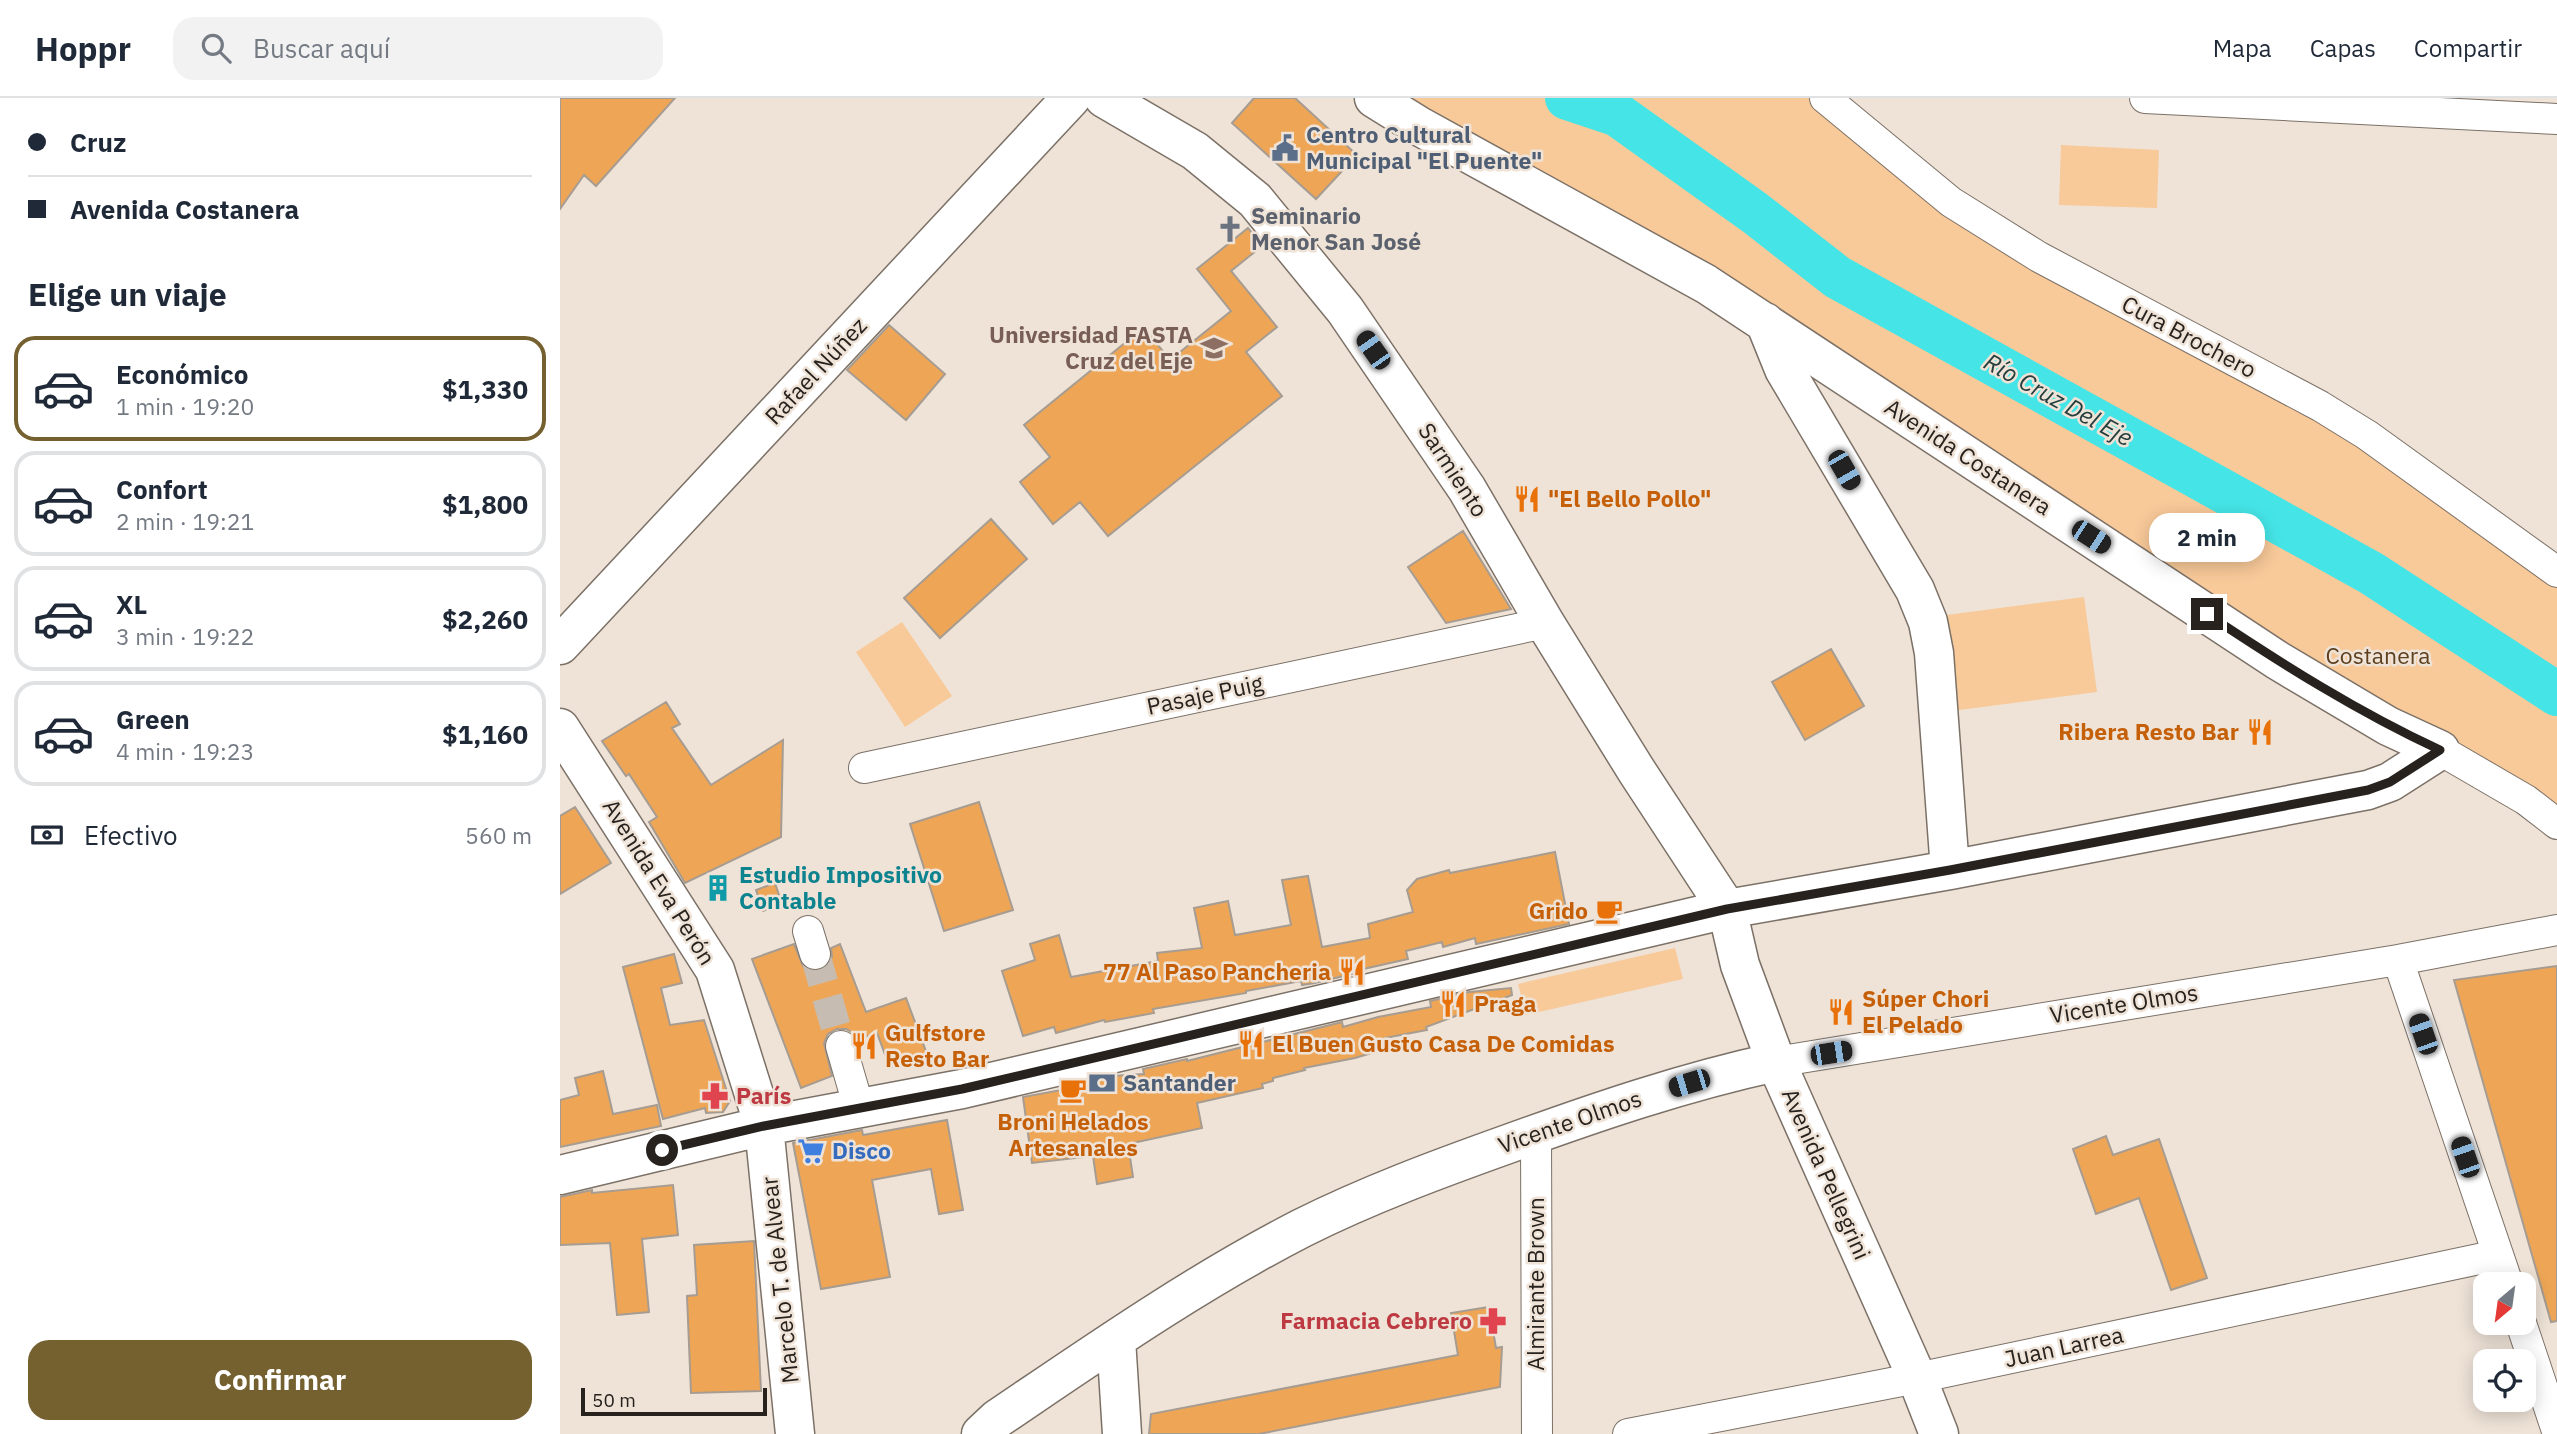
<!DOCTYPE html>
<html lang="es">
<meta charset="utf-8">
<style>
:root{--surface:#fff;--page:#f2f2f3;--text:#1f2937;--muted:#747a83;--line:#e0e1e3;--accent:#756030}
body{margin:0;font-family:"IBM Plex Sans",sans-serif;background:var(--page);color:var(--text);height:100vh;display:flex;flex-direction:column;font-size:26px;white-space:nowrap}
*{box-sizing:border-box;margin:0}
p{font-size:23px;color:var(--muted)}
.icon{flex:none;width:38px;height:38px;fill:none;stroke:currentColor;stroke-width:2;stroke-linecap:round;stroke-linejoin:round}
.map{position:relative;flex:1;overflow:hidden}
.side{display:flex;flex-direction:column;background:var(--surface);width:560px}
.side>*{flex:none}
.guide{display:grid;align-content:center;height:154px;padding:0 28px;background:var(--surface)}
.needle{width:46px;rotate:209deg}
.tools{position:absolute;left:1913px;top:1174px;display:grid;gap:14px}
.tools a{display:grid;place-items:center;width:63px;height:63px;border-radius:14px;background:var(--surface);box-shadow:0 4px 18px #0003;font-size:35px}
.scale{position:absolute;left:21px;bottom:18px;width:186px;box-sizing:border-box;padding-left:7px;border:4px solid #27221e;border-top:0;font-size:19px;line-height:24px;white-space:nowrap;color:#27221e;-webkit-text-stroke:5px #efe3d7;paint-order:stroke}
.end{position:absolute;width:32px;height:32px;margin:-16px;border:9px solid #27221e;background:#fff;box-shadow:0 0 0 4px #fff}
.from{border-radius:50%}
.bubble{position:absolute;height:49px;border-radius:21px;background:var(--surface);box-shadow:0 4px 18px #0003;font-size:23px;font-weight:800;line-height:49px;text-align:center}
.car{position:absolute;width:21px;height:42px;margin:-21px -10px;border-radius:9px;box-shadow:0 0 5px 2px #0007;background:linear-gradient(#222 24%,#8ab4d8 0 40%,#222 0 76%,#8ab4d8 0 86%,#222 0)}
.guide b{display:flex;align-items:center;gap:24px;height:66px;font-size:26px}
.guide b+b{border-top:2px solid var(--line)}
.guide i{width:18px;height:18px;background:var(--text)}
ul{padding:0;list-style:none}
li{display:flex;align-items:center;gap:21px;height:105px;margin:0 14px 10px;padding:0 14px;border:4px solid var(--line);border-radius:21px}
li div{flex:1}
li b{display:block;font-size:26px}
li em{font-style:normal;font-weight:800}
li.current{border-color:var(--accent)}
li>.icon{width:63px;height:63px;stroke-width:1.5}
h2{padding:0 28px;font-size:32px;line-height:84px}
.pay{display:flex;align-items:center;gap:18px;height:77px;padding:0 28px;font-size:26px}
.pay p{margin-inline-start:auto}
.primary-button{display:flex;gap:14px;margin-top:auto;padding:14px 28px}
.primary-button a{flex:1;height:80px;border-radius:21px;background:var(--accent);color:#fff;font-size:28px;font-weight:800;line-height:80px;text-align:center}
header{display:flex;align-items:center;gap:42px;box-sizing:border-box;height:98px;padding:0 35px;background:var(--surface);border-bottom:2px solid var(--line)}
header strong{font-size:33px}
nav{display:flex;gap:38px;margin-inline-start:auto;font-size:24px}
.search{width:490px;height:63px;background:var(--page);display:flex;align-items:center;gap:18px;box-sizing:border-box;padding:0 24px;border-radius:21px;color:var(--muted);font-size:26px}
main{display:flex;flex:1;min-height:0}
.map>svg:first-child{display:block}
</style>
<header>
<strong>Hoppr</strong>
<div class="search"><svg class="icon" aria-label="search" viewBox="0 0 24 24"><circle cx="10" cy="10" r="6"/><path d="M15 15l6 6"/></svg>Buscar aquí</div>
<nav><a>Mapa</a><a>Capas</a><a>Compartir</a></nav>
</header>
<main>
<section class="side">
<div class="guide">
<b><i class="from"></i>Cruz</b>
<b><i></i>Avenida Costanera</b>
</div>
<h2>Elige un viaje</h2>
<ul>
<li class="current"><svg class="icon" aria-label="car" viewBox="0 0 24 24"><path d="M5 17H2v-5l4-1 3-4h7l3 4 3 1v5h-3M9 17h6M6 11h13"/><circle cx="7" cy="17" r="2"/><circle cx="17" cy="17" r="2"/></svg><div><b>Económico</b><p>1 min · 19:20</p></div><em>$1,330</em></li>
<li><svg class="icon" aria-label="car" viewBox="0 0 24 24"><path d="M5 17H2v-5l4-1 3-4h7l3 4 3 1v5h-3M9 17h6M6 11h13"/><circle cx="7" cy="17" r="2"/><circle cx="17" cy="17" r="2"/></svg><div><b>Confort</b><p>2 min · 19:21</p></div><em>$1,800</em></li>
<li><svg class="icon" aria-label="car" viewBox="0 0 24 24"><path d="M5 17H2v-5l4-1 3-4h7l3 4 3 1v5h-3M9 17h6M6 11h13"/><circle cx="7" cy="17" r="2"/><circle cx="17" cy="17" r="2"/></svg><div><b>XL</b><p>3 min · 19:22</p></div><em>$2,260</em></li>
<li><svg class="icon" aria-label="car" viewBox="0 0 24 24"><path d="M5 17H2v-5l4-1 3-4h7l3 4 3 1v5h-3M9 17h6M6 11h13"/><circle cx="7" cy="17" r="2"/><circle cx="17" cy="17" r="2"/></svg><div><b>Green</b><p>4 min · 19:23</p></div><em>$1,160</em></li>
</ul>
<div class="pay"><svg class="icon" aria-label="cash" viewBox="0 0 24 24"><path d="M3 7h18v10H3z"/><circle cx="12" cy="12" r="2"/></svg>Efectivo<p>560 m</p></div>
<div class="primary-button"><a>Confirmar</a></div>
</section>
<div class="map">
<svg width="1997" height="1336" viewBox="0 0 1997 1336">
<rect width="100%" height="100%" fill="#efe3d7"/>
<!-- green -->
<path fill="#f8c999" d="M814 0H1265L1391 104 1760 308 1997 474V596L1811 475 1435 267 1997 598V723Z
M1501 47 1599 52 1597 110 1499 107Z
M1524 499 1537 594 1392 613 1379 518Z
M342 524 392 598 345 629 296 554Z
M1115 850 1123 881 966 917 958 886Z"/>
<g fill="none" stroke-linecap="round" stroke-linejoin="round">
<!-- river -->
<path stroke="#45e5e7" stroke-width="44" d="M1007 0 1058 17 1195 115 1277 179 1811 475 1997 596"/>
</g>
<!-- building -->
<path fill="#eea656" stroke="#a79c91" stroke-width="2" d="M0 0H115L36 88 24 77 0 111Z
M694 0H735L797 57 756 101 672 25Z
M688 130 702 148 671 173 717 229 686 254 722 298 548 438 520 404 493 426 460 384 490 359 464 327 577 235 590 237 610 262 671 213 637 171Z
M329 227 385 276 346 322 287 272Z
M431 421 467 461 380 540 344 500Z
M903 433 951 511 886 525 848 469Z
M1271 551 1304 608 1245 642 1212 584Z
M106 604 120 626 112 630 151 687 223 642 221 739 125 785 89 724 97 719 69 676 66 678 42 643Z
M419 704 453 812 384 833 350 726Z
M15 709 51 765 0 796V718Z
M995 754 1009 826 916 846 915 840 883 849 882 844 846 853 848 861 799 872 800 874 755 885 742 887 741 883 686 893V895L593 911 594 915 545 924 544 922 496 935 494 929 463 938 442 873 475 862 470 846 499 837 511 879 598 863 597 855 642 850 634 810 668 803 675 837 731 827 722 782 748 778 762 849 810 840 808 826 853 814 847 792 857 781 889 772 890 775Z
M215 785 222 806 203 813 196 792Z
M234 846 243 868 252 873 261 872 267 868 272 859 271 850 280 846 306 914 346 900 367 956 330 970 317 935 297 942 293 935 286 931H277L268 936 264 945 272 978 241 990 192 861Z
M114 856 122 885 101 890 110 927 144 922 170 1003 163 1014 146 1015 145 1010 103 1021 63 869Z
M1997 868V1223L1991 1224 1894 882Z
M951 890 952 897 866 929 867 932 825 940 828 950 795 960 744 970 745 972 713 980V983L702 986 703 990 637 1005 642 1030 568 1046 573 1079 537 1086 533 1058 472 1065 463 999 523 988V985L552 978 584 976 583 971 627 961V963L782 924 783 929 818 919 871 909 870 903 909 894Z
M43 973 53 1016 97 1007 101 1028 0 1049V1002L19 997 15 980Z
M387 1022 403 1112 379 1116 371 1071 312 1082 330 1179 261 1191 233 1045 302 1032 303 1037Z
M1546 1038 1553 1057 1599 1041 1647 1180 1611 1192 1579 1100 1536 1116 1513 1051Z
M113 1087 118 1137 82 1141 89 1214 57 1217 50 1145 0 1147V1099L32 1092V1095Z
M194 1143 201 1293 131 1295 127 1198 137 1197 134 1147Z
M929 1209 936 1250 942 1249 940 1289 699 1336H589L591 1316 898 1257 891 1215Z"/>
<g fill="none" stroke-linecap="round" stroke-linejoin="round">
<!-- street-tunnel -->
<path stroke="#c7bcb2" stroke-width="30" stroke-dasharray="30 15" stroke-linecap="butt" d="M255 856 281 948"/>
<defs>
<path id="street" d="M1265 0 1391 104 1479 159 1760 308 1807 337 1997 474
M1585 0 1997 21
M1880 652 1966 702 1997 726
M304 670 985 525
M248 833 255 856
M1838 862 1948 1186
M281 948 299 1010
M1216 964 1838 862 1997 832
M976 1035 977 1336
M1961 1225 1997 1333
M1068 1336 1357 1280 1938 1157"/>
<path id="secondary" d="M544 0 635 53 695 102 785 212 907 391 985 525 1076 672 1167 811 1180 867 1216 964 1357 1280 1379 1336
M1205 224 1224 271 1355 492 1368 524 1374 555 1390 772
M0 547 511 0
M0 630 155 872 204 1028 235 1336
M0 1077 204 1028 402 991 1167 811 1390 772 1808 692 1830 684 1880 652 1828 628 1717 562 1146 186 859 28 814 0
M556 1241 562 1336
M421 1336 437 1321C536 1254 635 1185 742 1130 808 1097 878 1071 948 1046 1036 1014 1124 984 1216 964"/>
</defs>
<!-- street casing -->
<use href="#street" stroke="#7c7167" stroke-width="32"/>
<!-- secondary casing -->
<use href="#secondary" stroke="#7c7167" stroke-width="41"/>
<!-- street -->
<use href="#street" stroke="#fff" stroke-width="30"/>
<!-- secondary -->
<use href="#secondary" stroke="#fff" stroke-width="38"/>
</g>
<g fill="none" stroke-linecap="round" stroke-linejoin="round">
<!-- route -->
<path stroke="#27221e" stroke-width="9" d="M102 1052 204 1028 402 991 1167 811 1390 772 1808 692 1830 684 1880 652C1798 614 1722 566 1647 516"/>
</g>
<!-- icons -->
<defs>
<symbol id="civic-bare" viewBox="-9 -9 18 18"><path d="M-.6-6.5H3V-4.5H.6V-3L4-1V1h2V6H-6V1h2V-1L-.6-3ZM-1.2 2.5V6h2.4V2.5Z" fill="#5c6f8a" stroke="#efe3d7" stroke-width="2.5" paint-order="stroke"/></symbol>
<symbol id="church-bare" viewBox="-9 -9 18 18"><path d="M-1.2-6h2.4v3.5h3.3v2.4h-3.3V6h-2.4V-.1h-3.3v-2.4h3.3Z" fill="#6b7280" stroke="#efe3d7" stroke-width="2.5" paint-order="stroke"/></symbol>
<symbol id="university-bare" viewBox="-9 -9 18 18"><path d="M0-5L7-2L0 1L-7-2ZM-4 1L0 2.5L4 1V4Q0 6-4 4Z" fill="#8d6e63" stroke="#efe3d7" stroke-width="2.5" paint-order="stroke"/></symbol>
<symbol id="restaurant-bare" viewBox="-9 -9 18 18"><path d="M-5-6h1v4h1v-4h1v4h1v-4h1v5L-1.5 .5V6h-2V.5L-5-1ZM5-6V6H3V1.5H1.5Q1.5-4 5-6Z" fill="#e8710a" stroke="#efe3d7" stroke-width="2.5" paint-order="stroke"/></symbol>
<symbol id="building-bare" viewBox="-9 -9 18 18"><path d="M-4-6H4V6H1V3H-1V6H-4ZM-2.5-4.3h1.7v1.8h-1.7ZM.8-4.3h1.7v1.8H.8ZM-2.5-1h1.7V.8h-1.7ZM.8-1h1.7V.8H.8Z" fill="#0f9aa8" stroke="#efe3d7" stroke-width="2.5" paint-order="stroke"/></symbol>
<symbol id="cafe-bare" viewBox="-9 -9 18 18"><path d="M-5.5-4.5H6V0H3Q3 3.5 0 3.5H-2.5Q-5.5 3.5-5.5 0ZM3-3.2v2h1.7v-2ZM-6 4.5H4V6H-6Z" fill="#e8710a" stroke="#efe3d7" stroke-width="2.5" paint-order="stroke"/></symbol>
<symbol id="bank-bare" viewBox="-9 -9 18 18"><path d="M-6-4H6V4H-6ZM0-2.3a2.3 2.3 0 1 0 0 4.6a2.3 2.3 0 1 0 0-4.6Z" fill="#5c6f8a" stroke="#efe3d7" stroke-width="2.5" paint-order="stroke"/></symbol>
<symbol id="pharmacy-bare" viewBox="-9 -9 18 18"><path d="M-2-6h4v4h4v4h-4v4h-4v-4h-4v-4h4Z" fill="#e0444e" stroke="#efe3d7" stroke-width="2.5" paint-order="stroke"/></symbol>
<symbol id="supermarket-bare" viewBox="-9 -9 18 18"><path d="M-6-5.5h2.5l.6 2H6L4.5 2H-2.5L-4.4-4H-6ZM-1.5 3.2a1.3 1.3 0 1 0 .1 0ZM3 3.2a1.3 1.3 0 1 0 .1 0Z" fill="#3f7fe0" stroke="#efe3d7" stroke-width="2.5" paint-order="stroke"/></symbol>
</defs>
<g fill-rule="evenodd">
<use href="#civic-bare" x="706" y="31" width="38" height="38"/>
<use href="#church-bare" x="651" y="112" width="38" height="38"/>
<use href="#university-bare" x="635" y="231" width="38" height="38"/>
<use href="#restaurant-bare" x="948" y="382" width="38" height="38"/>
<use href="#restaurant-bare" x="1681" y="615" width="38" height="38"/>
<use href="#building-bare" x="139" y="771" width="38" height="38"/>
<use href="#cafe-bare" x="1030" y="794" width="38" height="38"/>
<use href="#restaurant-bare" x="773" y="855" width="38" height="38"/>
<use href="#restaurant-bare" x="874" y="887" width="38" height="38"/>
<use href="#restaurant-bare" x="1262" y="895" width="38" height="38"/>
<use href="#restaurant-bare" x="672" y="927" width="38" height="38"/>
<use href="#restaurant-bare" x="285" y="929" width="38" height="38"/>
<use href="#bank-bare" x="523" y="966" width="38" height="38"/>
<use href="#cafe-bare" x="494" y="973" width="38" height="38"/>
<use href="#pharmacy-bare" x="136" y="979" width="38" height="38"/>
<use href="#supermarket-bare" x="232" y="1034" width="38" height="38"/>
<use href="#pharmacy-bare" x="914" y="1204" width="38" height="38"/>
</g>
<g text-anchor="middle" stroke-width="5" stroke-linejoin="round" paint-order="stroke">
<!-- service labels -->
<g font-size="23" font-weight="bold" fill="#4e5e75" stroke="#efe3d7" text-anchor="start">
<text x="746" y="45">Centro Cultural<tspan x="746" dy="26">Municipal "El Puente"</tspan></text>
<text x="563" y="993">Santander</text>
</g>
<!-- worship labels -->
<g font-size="23" font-weight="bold" fill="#5b616d" stroke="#efe3d7" text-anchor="start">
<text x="691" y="126">Seminario<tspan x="691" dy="26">Menor San José</tspan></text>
</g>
<!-- education labels -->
<g font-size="23" font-weight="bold" fill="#785e54" stroke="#efe3d7" text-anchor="end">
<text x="633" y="245">Universidad FASTA<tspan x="633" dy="26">Cruz del Eje</tspan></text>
</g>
<!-- street labels -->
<g font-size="23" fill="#27221e" stroke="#efe3d7">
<text transform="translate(1629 239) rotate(28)" y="8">Cura Brochero</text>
<text transform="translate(256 273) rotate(-47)" y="8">Rafael Núñez</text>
<text transform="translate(1408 359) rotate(33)" y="8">Avenida Costanera</text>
<text transform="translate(893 372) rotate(57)" y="8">Sarmiento</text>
<text transform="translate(645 597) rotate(-12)" y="8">Pasaje Puig</text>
<text transform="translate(99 784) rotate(58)" y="8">Avenida Eva Perón</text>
<text transform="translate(1564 906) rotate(-9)" y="8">Vicente Olmos</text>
<text transform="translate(1010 1024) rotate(-19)" y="8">Vicente Olmos</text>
<text transform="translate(1266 1076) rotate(66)" y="8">Avenida Pellegrini</text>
<text transform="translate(220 1182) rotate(-96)" y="8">Marcelo T. de Alvear</text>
<text transform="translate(976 1186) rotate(-90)" y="8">Almirante Brown</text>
<text transform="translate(1504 1249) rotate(-12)" y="8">Juan Larrea</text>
</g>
<!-- food labels -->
<g font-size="23" font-weight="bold" fill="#c56008" stroke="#efe3d7" text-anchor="start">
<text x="988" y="409">"El Bello Pollo"</text>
<text x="1679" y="642" text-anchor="end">Ribera Resto Bar</text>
<text x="1028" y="821" text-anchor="end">Grido</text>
<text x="771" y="882" text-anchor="end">77 Al Paso Pancheria</text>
<text x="1302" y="909">Súper Chori<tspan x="1302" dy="26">El Pelado</tspan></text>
<text x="914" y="914">Praga</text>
<text x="325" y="943">Gulfstore<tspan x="325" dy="26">Resto Bar</tspan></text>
<text x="712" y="954">El Buen Gusto Casa De Comidas</text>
<text x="513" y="1032" text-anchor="middle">Broni Helados<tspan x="513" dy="26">Artesanales</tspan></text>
</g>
<!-- park labels -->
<g font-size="23" fill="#5e401f" stroke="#efe3d7">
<text x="1818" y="566">Costanera</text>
</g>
<!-- culture labels -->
<g font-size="23" font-weight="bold" fill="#0d838f" stroke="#efe3d7" text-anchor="start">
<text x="179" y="785">Estudio Impositivo<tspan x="179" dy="26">Contable</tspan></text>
</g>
<!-- health labels -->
<g font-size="23" font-weight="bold" fill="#be3a42" stroke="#efe3d7" text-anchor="start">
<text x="176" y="1006">París</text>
<text x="912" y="1231" text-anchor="end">Farmacia Cebrero</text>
</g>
<!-- shop labels -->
<g font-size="23" font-weight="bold" fill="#366cbe" stroke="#efe3d7" text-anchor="start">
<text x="272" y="1061">Disco</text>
</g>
<!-- water labels -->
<g font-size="24" font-style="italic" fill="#243e3e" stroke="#efe3d7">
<text transform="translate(1498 302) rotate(29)" y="8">Río Cruz Del Eje</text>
</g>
</g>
</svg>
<div class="tools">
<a><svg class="needle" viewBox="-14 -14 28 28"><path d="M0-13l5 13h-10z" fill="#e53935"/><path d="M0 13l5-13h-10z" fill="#747a83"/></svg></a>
<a><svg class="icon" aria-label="locate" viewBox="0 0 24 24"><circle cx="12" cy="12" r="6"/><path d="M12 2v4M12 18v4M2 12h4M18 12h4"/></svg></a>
</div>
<div class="scale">50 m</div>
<i class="end from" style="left:102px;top:1052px"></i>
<i class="end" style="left:1647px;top:516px"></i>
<div class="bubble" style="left:1589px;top:415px;width:116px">2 min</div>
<i class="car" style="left:813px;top:252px;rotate:325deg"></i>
<i class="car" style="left:1284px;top:372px;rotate:150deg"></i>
<i class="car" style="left:1531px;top:439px;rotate:123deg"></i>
<i class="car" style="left:1863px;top:936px;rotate:341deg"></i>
<i class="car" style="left:1271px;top:955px;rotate:81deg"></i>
<i class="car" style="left:1129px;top:985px;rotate:253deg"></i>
<i class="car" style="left:1905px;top:1059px;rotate:341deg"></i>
</div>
</main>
